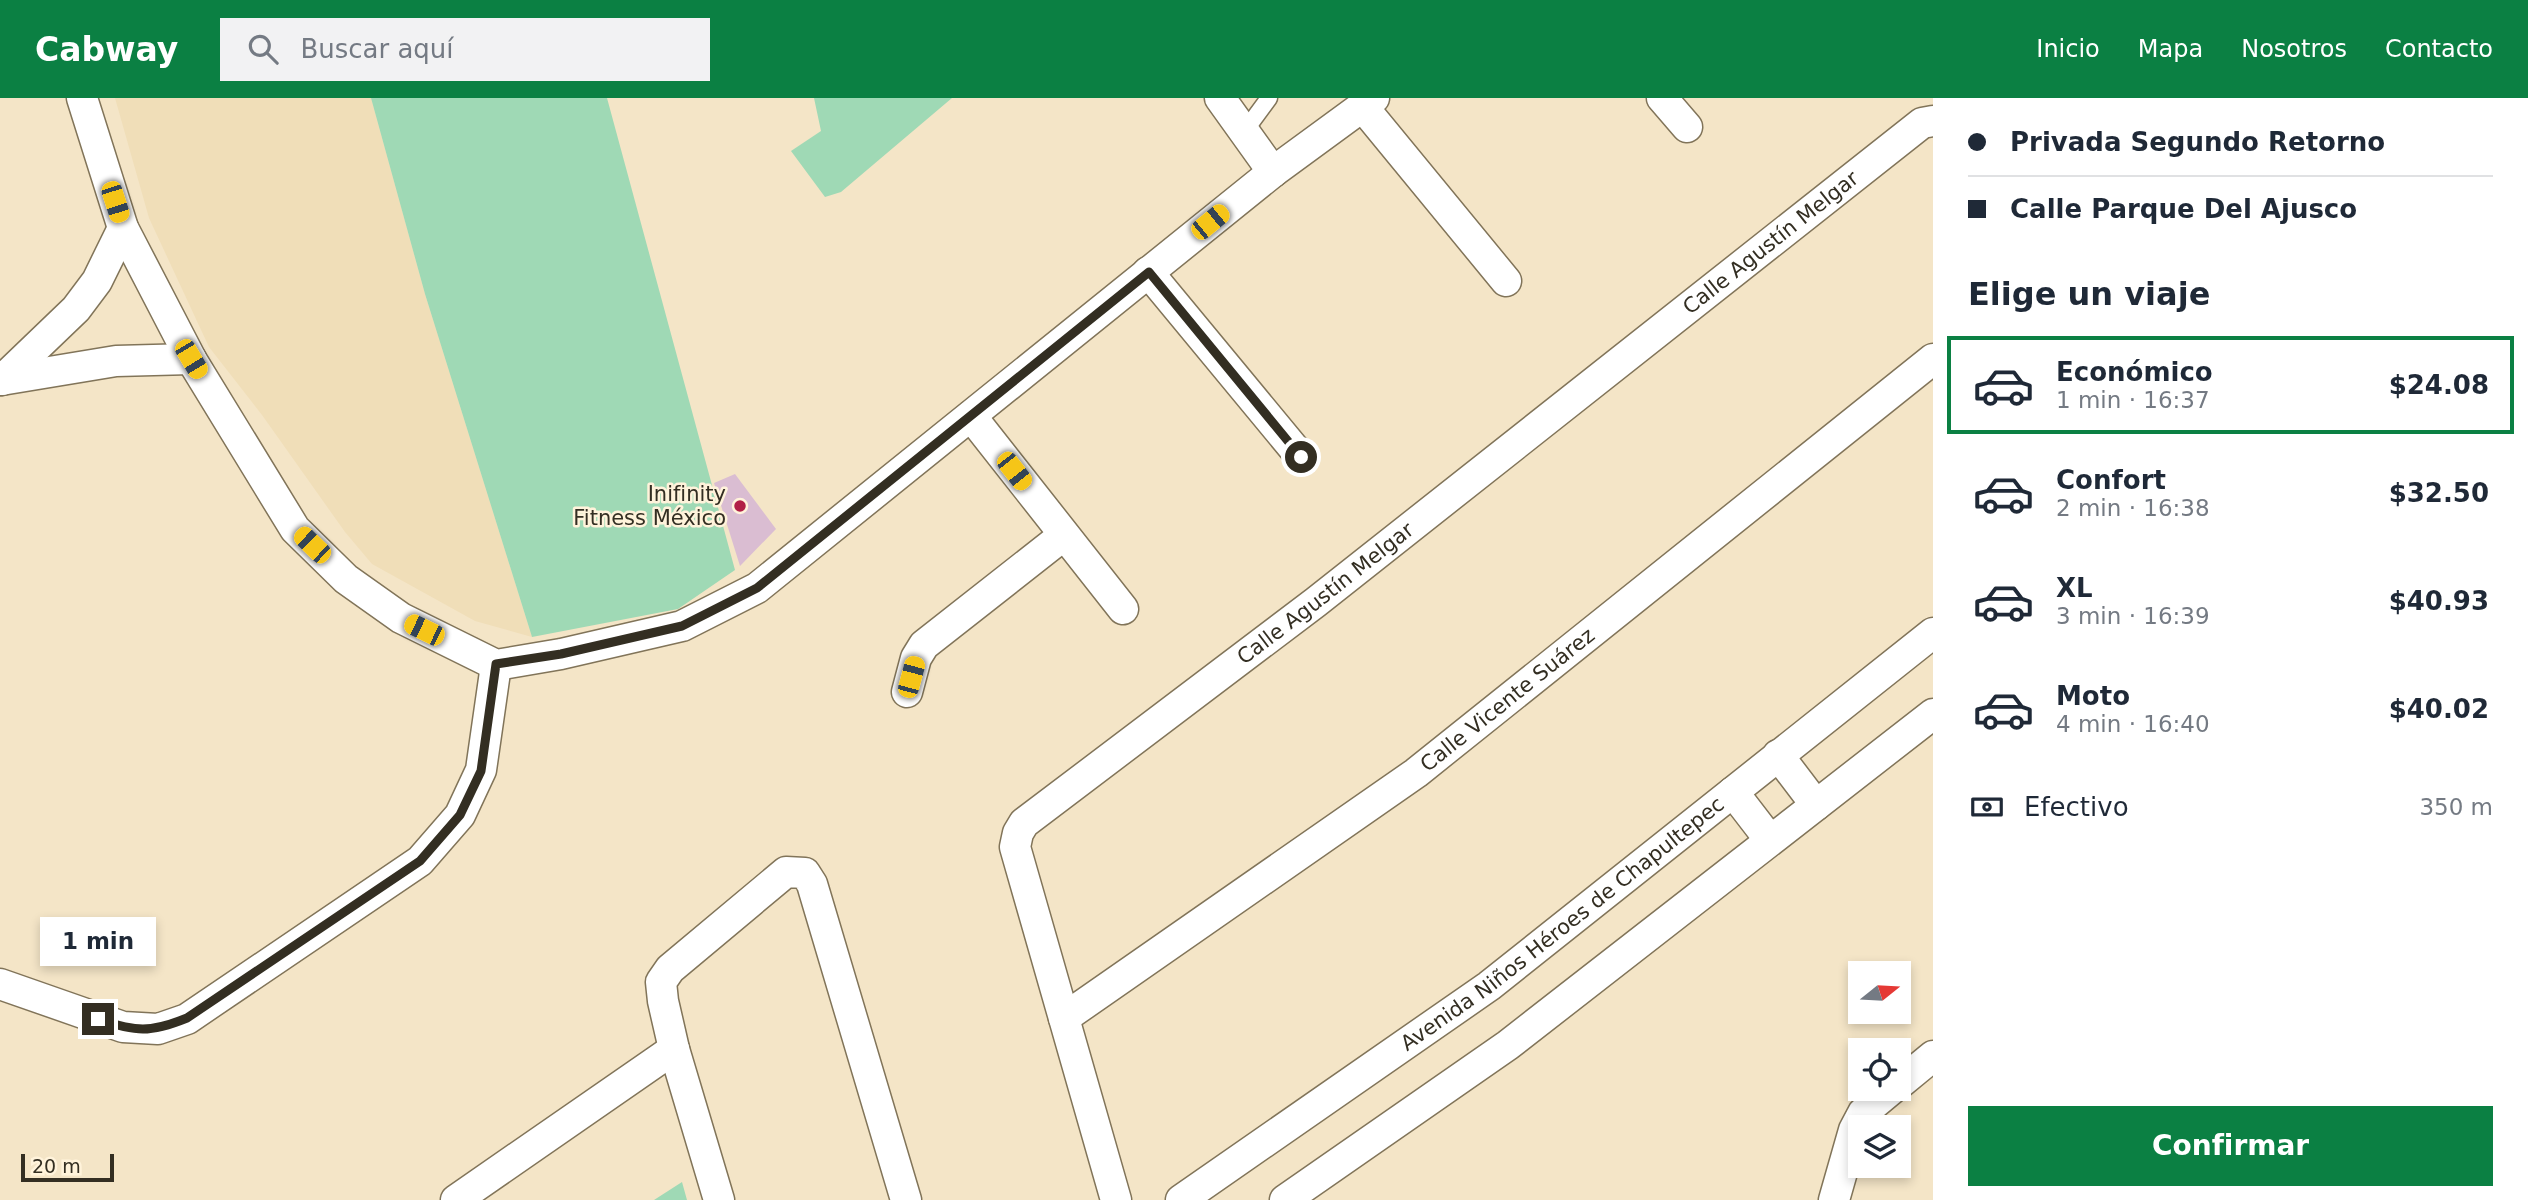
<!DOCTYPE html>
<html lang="es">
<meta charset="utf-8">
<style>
:root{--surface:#fff;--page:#f2f2f3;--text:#1f2937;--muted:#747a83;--line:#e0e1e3;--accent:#0b8043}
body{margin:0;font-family:"DejaVu Sans",sans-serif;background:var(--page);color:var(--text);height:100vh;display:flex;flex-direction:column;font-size:26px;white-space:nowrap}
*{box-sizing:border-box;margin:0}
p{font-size:23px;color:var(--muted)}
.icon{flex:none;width:38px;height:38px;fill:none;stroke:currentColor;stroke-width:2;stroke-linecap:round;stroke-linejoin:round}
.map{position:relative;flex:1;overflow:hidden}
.panel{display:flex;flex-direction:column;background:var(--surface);width:595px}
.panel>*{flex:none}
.guide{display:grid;align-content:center;height:154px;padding:0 35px;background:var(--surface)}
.needle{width:46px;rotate:72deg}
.buttons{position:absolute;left:1848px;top:863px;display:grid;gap:14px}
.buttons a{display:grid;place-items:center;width:63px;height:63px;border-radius:0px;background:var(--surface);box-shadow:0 4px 10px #0003;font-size:35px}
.scale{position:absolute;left:21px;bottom:18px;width:93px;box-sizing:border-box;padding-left:7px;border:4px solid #332e22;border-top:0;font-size:19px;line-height:24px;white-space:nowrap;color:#332e22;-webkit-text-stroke:5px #fff3db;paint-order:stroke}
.end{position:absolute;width:32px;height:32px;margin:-16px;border:9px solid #332e22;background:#fff;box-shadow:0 0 0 4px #fff}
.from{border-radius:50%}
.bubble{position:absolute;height:49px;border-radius:0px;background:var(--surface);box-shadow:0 4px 10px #0003;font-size:23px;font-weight:800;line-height:49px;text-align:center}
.car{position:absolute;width:21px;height:42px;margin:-21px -10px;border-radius:9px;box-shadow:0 0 5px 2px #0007;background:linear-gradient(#f5c518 24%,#345 0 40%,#f5c518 0 76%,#345 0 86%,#f5c518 0)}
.guide b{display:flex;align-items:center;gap:24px;height:66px;font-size:26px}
.guide b+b{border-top:2px solid var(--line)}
.guide i{width:18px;height:18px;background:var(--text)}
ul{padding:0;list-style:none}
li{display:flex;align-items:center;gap:21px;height:98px;margin:0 14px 10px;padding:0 21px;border:4px solid transparent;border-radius:0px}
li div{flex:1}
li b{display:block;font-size:26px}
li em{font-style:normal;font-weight:800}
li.current{border-color:var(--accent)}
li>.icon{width:63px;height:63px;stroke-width:1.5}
h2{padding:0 35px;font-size:32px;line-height:84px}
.pay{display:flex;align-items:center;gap:18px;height:77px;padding:0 35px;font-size:26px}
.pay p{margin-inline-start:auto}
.action{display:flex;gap:14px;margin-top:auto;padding:14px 35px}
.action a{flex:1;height:80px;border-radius:0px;background:var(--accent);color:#fff;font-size:28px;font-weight:800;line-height:80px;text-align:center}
header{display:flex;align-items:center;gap:42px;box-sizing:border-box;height:98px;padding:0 35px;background:var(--accent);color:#fff}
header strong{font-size:33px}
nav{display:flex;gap:38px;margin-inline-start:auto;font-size:24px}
.search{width:490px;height:63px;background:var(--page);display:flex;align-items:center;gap:18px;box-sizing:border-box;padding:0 24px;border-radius:0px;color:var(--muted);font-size:26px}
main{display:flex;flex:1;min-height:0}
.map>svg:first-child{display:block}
</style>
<header>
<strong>Cabway</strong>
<div class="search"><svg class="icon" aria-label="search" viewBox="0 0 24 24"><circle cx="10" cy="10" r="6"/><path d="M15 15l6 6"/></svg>Buscar aquí</div>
<nav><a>Inicio</a><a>Mapa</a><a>Nosotros</a><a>Contacto</a></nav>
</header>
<main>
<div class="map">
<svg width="1933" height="1102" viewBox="0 0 1933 1102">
<rect width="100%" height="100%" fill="#f4e5c7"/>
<!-- built -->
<path fill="#f0deb8" d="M115 0H371L425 196 532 539 475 523 372 466 345 434 262 317 209 249 149 120Z"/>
<!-- green -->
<path fill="#9fd9b5" d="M371 0H607L735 472 678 511 532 539 425 196Z
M814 0H952L841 94 825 99 791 53 821 33Z
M682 1084 687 1102H654Z"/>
<!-- building -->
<path fill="#dabdd2" d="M735 376 776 431 740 468 714 385Z"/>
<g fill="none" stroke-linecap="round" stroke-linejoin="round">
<defs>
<path id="service" d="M1244 34 1269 0"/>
<g id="minor">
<path d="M82 0 123 130 191 261 295 431 346 481 401 520 496 567 561 556 682 528 757 490 1273 74 1374 0"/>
<path d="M1220 0 1273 74"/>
<path d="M1662 0 1687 29"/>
<path d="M1363 9 1506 183"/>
<path d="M1148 174 1301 359"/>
<path d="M1 282 116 263 191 261"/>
<path d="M2 282 76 211 97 183 123 130"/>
<path d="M971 318 1123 511"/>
<path d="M907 594 916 560 924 547 1064 437"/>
<path d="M1778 657 1816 707"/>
<path d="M1733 694 1770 742"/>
<path d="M0 886 123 929 158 931 187 921 420 763 460 717 481 672 496 567"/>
<path id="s1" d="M1064 920 1416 675 1933 261"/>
<path d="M1899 986 1933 958"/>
<path d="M456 1102 674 951"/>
<path d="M719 1102 674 951 663 903 661 884 670 871 786 774 805 775 812 786 906 1102"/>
<path id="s2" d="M1116 1102 1015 749 1018 735 1024 725 1316 504 1922 25 1933 23"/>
<path id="s3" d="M1181 1102 1489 888 1933 535"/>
<path d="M1285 1102 1508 947 1933 616"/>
<path d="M1834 1102 1854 1032 1863 1015 1893 990"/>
</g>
</defs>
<!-- service casing -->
<use href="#service" stroke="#817459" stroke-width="19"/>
<!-- minor casing -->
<use href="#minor" stroke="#817459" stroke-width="33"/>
<!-- service -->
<use href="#service" stroke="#fff" stroke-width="16"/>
<!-- minor -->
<use href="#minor" stroke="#fff" stroke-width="30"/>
</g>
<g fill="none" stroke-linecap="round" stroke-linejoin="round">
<!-- route -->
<path stroke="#332e22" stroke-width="9" d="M98 921C136 934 150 935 187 920L420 763 460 717 481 673 496 566 561 556 682 528 757 490 1149 174 1301 359"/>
</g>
<!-- markers -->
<circle fill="#b11f46" stroke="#fff3db" stroke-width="2.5" cx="740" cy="408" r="7"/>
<g text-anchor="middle" stroke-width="5" stroke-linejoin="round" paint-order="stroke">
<!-- street labels -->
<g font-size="21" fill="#332e22" stroke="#fff3db">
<text dy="7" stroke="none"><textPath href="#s2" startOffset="1339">Calle Agustín Melgar</textPath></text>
<text dy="7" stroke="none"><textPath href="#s2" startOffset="772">Calle Agustín Melgar</textPath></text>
<text dy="7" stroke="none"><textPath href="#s1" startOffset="546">Calle Vicente Suárez</textPath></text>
<text dy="7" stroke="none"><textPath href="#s3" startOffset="471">Avenida Niños Héroes de Chapultepec</textPath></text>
</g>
<!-- poi labels -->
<g font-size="21" fill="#332e22" stroke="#fff3db" text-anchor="end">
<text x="726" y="403">Inifinity<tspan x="726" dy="24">Fitness México</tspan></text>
</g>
</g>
</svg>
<div class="buttons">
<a><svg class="needle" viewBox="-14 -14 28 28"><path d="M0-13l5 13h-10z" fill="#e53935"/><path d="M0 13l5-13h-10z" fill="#747a83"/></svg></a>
<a><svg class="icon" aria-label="locate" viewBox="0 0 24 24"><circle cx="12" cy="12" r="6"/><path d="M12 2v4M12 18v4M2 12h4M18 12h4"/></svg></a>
<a><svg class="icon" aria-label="layers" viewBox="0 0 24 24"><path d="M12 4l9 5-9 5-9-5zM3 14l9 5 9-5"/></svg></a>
</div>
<div class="scale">20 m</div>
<i class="end from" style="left:1301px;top:359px"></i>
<i class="end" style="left:98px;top:921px"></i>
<div class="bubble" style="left:40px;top:819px;width:116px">1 min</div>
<i class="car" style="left:115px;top:104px;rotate:162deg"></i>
<i class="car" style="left:1210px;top:124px;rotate:51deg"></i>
<i class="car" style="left:191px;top:261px;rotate:149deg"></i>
<i class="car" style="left:1014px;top:373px;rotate:142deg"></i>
<i class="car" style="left:312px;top:447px;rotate:314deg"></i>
<i class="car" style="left:424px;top:532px;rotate:296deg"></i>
<i class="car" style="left:911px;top:579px;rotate:15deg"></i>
</div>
<section class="panel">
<div class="guide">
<b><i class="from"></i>Privada Segundo Retorno</b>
<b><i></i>Calle Parque Del Ajusco</b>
</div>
<h2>Elige un viaje</h2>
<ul>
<li class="current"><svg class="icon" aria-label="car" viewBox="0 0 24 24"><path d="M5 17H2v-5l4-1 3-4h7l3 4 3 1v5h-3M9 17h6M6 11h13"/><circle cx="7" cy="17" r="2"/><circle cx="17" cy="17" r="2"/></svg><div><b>Económico</b><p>1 min · 16:37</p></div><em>$24.08</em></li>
<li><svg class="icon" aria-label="car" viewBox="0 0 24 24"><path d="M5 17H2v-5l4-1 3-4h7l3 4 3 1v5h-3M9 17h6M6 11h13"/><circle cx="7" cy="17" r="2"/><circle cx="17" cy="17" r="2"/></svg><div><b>Confort</b><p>2 min · 16:38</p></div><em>$32.50</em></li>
<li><svg class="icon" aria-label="car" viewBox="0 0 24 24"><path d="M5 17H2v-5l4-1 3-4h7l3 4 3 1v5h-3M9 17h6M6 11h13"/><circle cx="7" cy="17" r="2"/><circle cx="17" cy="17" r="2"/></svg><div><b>XL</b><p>3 min · 16:39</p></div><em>$40.93</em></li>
<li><svg class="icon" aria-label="car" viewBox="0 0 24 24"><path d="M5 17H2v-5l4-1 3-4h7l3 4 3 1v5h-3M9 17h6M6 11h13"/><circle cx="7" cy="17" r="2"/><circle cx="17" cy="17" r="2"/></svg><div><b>Moto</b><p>4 min · 16:40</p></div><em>$40.02</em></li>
</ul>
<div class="pay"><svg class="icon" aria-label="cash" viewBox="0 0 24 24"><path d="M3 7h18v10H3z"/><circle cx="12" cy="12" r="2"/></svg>Efectivo<p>350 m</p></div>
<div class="action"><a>Confirmar</a></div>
</section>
</main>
